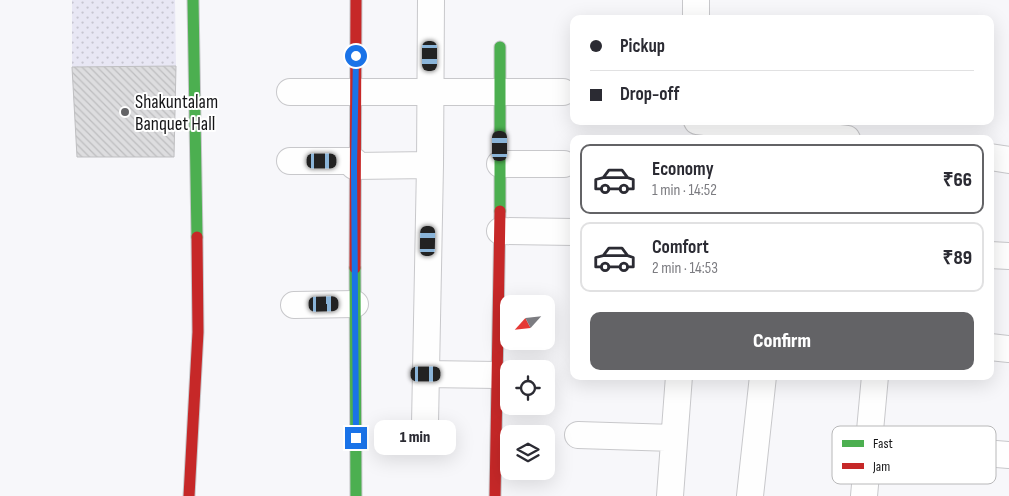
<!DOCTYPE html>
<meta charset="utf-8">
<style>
:root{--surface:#fff;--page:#f7f7f7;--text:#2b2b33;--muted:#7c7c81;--line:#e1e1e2;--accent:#636366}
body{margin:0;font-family:"Sofia Sans Condensed",sans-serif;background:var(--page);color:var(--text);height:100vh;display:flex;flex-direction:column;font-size:19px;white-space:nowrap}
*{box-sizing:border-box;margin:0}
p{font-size:16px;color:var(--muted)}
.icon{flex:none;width:28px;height:28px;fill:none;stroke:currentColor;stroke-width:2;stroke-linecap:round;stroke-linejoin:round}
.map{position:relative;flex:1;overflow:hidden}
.panel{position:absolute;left:570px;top:135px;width:424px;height:245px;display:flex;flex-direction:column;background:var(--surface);border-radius:10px;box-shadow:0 5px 20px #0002}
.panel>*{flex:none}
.top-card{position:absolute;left:570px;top:15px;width:424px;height:110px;border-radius:10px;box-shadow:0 5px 20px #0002;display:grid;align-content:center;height:110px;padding:0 20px;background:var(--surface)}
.needle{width:32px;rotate:243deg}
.buttons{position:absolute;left:500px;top:295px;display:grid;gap:10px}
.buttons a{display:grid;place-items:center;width:55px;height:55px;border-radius:10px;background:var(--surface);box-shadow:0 5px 20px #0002;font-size:25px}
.end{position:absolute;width:22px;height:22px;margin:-11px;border:6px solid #1a73e8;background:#fff;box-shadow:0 0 0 2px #fff}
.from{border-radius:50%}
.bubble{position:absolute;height:35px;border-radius:10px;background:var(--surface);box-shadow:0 5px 20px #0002;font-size:16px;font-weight:800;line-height:35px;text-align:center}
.car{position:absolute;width:15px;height:30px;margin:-15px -8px;border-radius:6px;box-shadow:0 0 4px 1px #0007;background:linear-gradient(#222 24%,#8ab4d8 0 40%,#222 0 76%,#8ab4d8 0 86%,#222 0)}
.top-card b{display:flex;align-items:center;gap:18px;height:48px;font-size:19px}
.top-card b+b{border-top:1px solid var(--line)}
.top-card i{width:12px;height:12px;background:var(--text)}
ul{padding:9px 0 0;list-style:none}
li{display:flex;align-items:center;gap:15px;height:70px;margin:0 10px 8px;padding:0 10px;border:2px solid var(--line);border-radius:10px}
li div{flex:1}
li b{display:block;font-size:19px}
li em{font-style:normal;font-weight:800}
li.current{border-color:var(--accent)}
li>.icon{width:45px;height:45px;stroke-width:1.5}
.action{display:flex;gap:10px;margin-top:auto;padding:10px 20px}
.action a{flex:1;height:58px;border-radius:10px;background:var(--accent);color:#fff;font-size:20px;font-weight:800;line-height:58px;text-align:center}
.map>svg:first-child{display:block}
</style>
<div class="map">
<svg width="1009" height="496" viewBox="0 0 1009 496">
<defs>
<pattern id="grass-dots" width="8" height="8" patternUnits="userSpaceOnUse" patternTransform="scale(1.25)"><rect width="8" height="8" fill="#e8e7f4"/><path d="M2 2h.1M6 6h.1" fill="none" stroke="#c6c5d0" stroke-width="1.8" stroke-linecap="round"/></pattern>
<pattern id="building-back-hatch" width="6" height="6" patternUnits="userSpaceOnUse" patternTransform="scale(1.25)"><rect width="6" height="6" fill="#dddddf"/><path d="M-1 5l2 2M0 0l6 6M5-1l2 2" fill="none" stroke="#bdbdbf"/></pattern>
</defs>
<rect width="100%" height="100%" fill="#f7f7fa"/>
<!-- grass -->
<path fill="url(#grass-dots)" d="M72 0H175L176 66 72 67Z"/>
<!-- building -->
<path fill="url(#building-back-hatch)" stroke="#bfbfc1" d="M176 66 174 157H77L72 67Z"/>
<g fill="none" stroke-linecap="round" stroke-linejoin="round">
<defs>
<path id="street" d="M696 19V0
M290 92H563
M697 121 847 139
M990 157 1009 160
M290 161H354
M500 164H564
M354 166 430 165
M500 231 574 232
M990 255 1009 256
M294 305 355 304
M990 347 1009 349
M426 374 497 375
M425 424 430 165 431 0
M578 435 674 438
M935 449 1009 455
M670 496 679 376
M750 496 763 376
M864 496 875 376"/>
<path id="fast" d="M193 0 197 237
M500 47V211
M355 268 356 496"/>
<path id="jam" d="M355 268 356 0
M189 496 198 332 197 237
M495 496 500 211"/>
</defs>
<!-- street casing -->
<use href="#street" stroke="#c8c8cb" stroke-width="28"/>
<!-- fast casing -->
<use href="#fast" stroke="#c8c8cb" stroke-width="13"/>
<!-- jam casing -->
<use href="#jam" stroke="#c8c8cb" stroke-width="13"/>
<!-- street -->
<use href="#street" stroke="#fefefe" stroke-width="26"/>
<!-- fast -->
<use href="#fast" stroke="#4caf50" stroke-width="11"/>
<!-- jam -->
<use href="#jam" stroke="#c62828" stroke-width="11"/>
</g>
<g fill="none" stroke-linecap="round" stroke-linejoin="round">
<!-- route -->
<path stroke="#1a73e8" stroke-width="6" d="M356 438 354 166 356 56"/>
</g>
<!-- markers -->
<circle fill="#636366" stroke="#fff" stroke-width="2" cx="125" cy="112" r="5"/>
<g text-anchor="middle" stroke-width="4" stroke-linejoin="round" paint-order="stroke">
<!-- poi labels -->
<g font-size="19" fill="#141416" stroke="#fff" text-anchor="start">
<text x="135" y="108">Shakuntalam<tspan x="135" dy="22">Banquet Hall</tspan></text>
</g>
</g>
<!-- legend -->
<rect x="832" y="426" width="164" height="58" rx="8" fill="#fff" stroke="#b8b8b9" stroke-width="1"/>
<rect x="842" y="440" width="22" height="7" fill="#4caf50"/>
<rect x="842" y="463" width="22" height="6" fill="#c62828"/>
<g font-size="14" fill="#141416">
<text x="873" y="448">Fast</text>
<text x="873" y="471">Jam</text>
</g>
</svg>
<div class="buttons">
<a><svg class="needle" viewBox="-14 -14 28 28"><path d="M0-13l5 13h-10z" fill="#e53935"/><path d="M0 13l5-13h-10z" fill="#7c7c81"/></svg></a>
<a><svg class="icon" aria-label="locate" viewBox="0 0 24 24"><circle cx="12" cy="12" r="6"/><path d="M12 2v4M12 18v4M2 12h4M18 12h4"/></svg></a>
<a><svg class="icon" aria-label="layers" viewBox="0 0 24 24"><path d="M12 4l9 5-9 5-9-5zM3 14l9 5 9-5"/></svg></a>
</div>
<i class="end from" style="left:356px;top:56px"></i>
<i class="end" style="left:356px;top:438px"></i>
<div class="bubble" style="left:374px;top:420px;width:82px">1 min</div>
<i class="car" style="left:430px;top:56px;rotate:180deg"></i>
<i class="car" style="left:500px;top:146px;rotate:0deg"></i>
<i class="car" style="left:322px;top:161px;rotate:90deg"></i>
<i class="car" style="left:428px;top:241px;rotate:1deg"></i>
<i class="car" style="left:324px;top:304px;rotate:89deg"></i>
<i class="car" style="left:426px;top:374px;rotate:90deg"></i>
<div class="top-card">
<b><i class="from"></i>Pickup</b>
<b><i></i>Drop-off</b>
</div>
<section class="panel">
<ul>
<li class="current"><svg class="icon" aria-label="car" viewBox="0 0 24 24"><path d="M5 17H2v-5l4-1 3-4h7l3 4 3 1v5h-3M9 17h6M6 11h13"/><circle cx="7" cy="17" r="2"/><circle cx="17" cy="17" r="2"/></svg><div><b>Economy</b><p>1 min · 14:52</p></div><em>₹66</em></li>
<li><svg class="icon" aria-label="car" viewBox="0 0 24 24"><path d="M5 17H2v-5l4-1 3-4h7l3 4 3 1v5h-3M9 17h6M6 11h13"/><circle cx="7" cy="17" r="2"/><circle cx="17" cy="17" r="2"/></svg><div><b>Comfort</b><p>2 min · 14:53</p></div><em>₹89</em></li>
</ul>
<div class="action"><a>Confirm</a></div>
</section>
</div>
